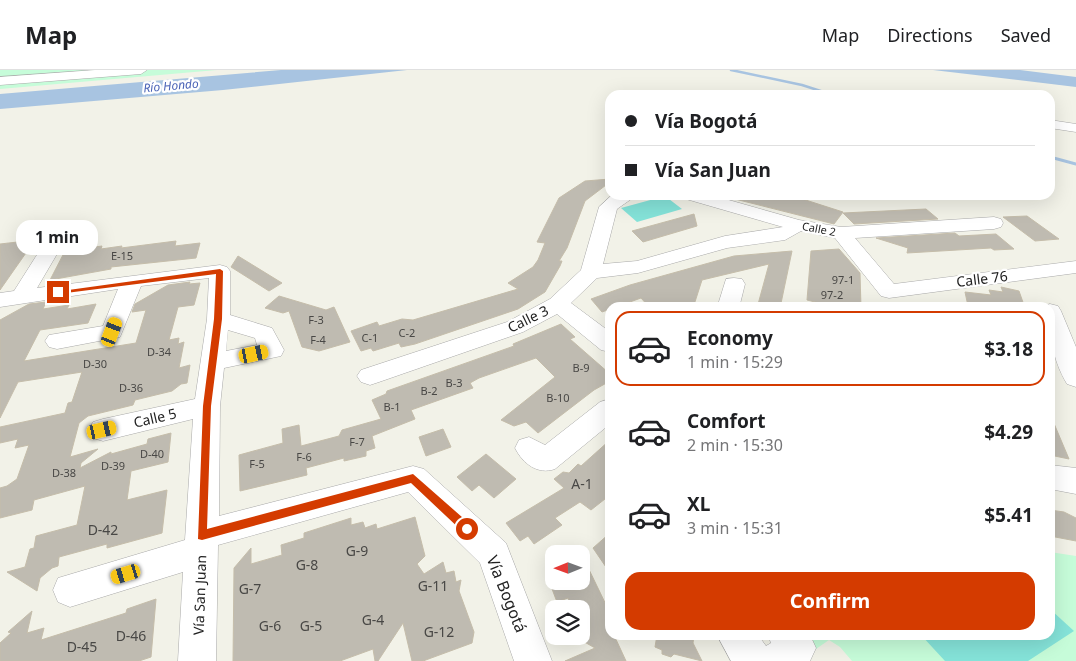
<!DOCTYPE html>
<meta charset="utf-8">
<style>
:root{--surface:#fff;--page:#f2f2f2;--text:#202124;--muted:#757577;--line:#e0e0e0;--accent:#d43b00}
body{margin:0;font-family:"Noto Sans",sans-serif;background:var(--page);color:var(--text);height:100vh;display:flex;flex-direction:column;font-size:19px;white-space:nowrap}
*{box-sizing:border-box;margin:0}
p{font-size:16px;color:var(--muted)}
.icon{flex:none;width:28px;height:28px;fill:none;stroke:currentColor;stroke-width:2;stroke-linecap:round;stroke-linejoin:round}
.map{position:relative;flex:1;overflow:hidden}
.drawer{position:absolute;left:605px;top:232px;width:450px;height:338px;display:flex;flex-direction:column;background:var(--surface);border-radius:15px;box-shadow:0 5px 20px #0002}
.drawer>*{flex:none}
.top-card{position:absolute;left:605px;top:20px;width:450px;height:110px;border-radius:15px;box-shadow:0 5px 20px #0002;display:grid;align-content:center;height:110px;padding:0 20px;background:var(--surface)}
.needle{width:32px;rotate:269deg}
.controls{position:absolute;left:545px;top:475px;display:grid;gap:10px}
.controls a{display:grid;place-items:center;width:45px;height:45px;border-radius:10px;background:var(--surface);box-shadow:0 5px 20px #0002;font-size:25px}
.end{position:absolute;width:22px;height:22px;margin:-11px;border:6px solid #d43b00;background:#fff;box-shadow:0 0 0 2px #fff}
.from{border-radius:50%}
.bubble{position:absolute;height:35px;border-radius:15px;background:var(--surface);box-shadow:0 5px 20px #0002;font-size:16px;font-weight:700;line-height:35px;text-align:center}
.car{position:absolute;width:15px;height:30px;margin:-15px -8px;border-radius:6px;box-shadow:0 0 4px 1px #0007;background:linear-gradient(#f5c518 24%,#345 0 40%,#f5c518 0 76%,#345 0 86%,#f5c518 0)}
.top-card b{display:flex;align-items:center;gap:18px;height:48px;font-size:19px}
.top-card b+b{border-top:1px solid var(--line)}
.top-card i{width:12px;height:12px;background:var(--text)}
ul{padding:9px 0 0;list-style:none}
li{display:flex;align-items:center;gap:15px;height:75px;margin:0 10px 8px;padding:0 10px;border:2px solid transparent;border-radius:15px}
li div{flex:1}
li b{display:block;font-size:19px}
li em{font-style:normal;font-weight:700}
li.current{border-color:var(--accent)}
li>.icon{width:45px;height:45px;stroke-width:1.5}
.cta{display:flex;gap:10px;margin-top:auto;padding:10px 20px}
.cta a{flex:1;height:58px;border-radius:15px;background:var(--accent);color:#fff;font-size:20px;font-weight:700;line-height:58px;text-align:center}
header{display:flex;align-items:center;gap:30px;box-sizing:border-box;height:70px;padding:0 25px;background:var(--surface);border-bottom:1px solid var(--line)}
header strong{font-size:24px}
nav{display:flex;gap:28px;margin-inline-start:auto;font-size:18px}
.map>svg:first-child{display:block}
</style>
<header>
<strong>Map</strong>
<nav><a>Map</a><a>Directions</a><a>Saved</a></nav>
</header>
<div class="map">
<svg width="1076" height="591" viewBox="0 0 1076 591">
<rect width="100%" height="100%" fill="#f2f2e8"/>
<!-- park -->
<path fill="#c6fcd9" d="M0 0H217L0 19Z
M1050 482 1076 486V591H852L840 577 829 570 816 579 805 565H1050Z"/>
<!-- pitch -->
<path fill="#85e3d9" d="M665 126 682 139 637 152 621 138Z
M1050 539 1074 561 1028 591H945L921 565H1050Z"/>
<!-- water -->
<path fill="#a8c4e1" d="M281 0H407L223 20 0 39V24Z
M933 0H1020L1076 7V17Z"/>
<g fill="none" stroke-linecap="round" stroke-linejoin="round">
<!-- stream-far1 -->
<path stroke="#a8c4e1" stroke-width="2.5" d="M731 0 802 15 833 25"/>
<!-- stream -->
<path stroke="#a8c4e1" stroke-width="3" d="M1050 87 1076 94"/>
</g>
<!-- building -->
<path fill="#bfbbb1" stroke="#c5bdaa" d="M610 109V112L585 131 567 178 559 191H562L560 196 545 222 518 239 415 274 401 277 399 273 373 281 371 278 361 281 351 261 377 252 379 256 402 249 413 250 518 219 508 213 533 197 538 190 545 173 537 172 559 128 585 111Z
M736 125H790L843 142 834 154 735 129Z
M926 139 938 149 854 154 843 143Z
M694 144 697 156 643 172 632 161Z
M1027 146 1059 169 1035 171 1003 147Z
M955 163 959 166 996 164 1014 179 994 180 991 178 907 183 908 178 876 168Z
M35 170 0 220V174Z
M176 171 175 176 200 173 196 188 111 197V199L50 210 65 181 102 176 101 179 122 176 121 178Z
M839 179 860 203 861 238H819V233L807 230 811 181Z
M792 181 780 238H757L769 194 702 210 693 238H650L641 228 602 242 591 229 630 215 734 186Z
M238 186 282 213 269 221 231 197Z
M190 212 189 214 200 213 194 235 178 237 169 270 179 268 178 274 184 272 179 298 190 295 187 313 181 314 172 321 135 330 133 335 88 346 79 353 70 387 98 379 81 393 80 398 111 382V384L147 374 148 369 171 363 168 392 131 401 127 430 167 420 162 463 107 478V474L59 487 58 496 52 498 40 508 37 521 7 502 25 497 30 479 34 478 36 466 77 455 85 416 34 430 32 440 0 448V418L7 416 17 409 29 375 15 378 18 369 0 373V357L65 343 68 333 72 332 82 302 18 312 0 348V250L29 234 46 232 43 239 69 235 67 239 96 234 88 253 40 260 24 291 136 273 146 240 132 242 135 234 168 215Z
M1001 217 1019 221 1025 238 968 236 965 222 991 225 989 220 1003 222Z
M279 226 326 240 334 237 350 272 319 281 302 277 289 241 283 243 265 238Z
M561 254 575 267 570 269 610 304V311L594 320 538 363 526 352 514 356 501 350 555 307 536 288 479 308 470 313 473 318 411 340 415 349 372 366 375 378 366 381V386L344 391V388L306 398 307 405 240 421 239 385 283 373 282 359 299 355 301 376 339 366 342 360 381 349 372 330 386 324 387 321 514 276 513 274Z
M1050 344 1069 389 1050 385Z
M443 359 451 377 426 386 419 367Z
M610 370V425L591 440 580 432 555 448 562 455 534 474 528 466 520 471 506 453 564 418 554 409 563 402 569 403 578 394 581 396Z
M486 384 516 409 494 428 479 415 472 421 457 407Z
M1050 440 1064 442 1076 448V471L1050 466Z
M415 447 425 486 417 494 424 504 443 492 446 503 454 501 456 512 461 510 459 521 474 562 472 573 423 591H412L403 553 378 591H375L373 579 340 591H233L234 498 251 478V494L282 485 281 475 304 468V463L351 448V455L363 452 365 458 376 454 377 459Z
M610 463V503L593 478Z
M581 483 610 543V565H614L626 591H565L595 578 581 570V539H573L568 528 557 532 549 511H581Z
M156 529 151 587 139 591H0V573L11 563 8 562 32 541 27 563 44 558 41 570 126 543 127 539Z
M657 565H694L693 573 702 591 674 584 671 587 662 584V580L655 577Z"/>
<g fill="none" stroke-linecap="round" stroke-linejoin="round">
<defs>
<path id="minor" d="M95 0H147L141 4 0 15V7Z
M1050 50 1076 54V62L1050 58Z
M612 125H637L617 139 603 194 637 191 725 166 783 157 686 129 683 125H711L799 150 841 157 994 147 1001 149 1003 153 1001 157 994 159 855 168 894 214 1076 191V203L889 228 881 226 835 168 801 161 785 170 727 178 638 203 597 208 571 233 610 262V282L601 280 557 244 523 262 379 312 370 315 361 312 357 306 361 300 507 252 550 229 581 200 599 137Z
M47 178 54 180 57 184 37 218 220 195 227 197 230 201V245L272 258 284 280 281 286 224 298 220 336 219 446 413 396 424 399 506 473 552 591H514L480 493 408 422 218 475 216 591H178L183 502 70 537 58 532 53 520 58 508 185 470 193 349 103 371 93 368 89 360 93 352 103 349 195 329 207 249 209 208 141 216 120 267 57 279 49 277 45 271 49 265 103 256 118 219 0 237V223L14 221 40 180ZM228 260 255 268 257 275 226 281Z
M734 208 742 209 745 214 739 238H717L726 209Z
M1050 234 1058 236 1061 241 1076 277V317L1067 314C1052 289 1050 266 1050 238H1041Z
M610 329V354L555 399C538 405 523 394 515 378L519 370 529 367 545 375 600 332Z
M1050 395 1076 398V424L1050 419Z
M717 565H758L766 576 771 573 768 565H810L816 578 810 591H731Z"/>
</defs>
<!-- minor casing -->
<use href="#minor" stroke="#a9a9a9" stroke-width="1"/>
<!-- minor -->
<use href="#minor" fill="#fff" fill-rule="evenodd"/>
</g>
<!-- route -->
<path fill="#d43b00" d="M220 199 223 201 222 249 211 336 207 459 413 404 471 455V462H463L411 413 202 470 198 469 203 336 214 249 216 204 58 224 54 222Z"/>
<g text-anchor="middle" stroke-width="4.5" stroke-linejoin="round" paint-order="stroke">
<!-- far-street labels -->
<g font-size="11" fill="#222" stroke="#fff">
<text transform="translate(819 159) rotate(11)" y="4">Calle 2</text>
</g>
<!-- number labels -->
<g font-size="11" fill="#494846">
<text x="122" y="190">E-15</text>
<text x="843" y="214">97-1</text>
<text x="832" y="229">97-2</text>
<text x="316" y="254">F-3</text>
<text x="407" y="267">C-2</text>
<text x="370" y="272">C-1</text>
<text x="318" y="274">F-4</text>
<text x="159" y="286">D-34</text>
<text x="95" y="298">D-30</text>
<text x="581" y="302">B-9</text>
<text x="454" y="317">B-3</text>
<text x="131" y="322">D-36</text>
<text x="429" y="325">B-2</text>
<text x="558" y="332">B-10</text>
<text x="392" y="341">B-1</text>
<text x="357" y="376">F-7</text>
<text x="152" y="388">D-40</text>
<text x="304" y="391">F-6</text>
<text x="257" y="398">F-5</text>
<text x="113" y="400">D-39</text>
<text x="64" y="407">D-38</text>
</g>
<!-- far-water labels -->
<g font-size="12" font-style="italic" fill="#4962b6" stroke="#fff">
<text transform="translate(171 16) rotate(-5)" y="4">Río Hondo</text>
</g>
<!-- street labels -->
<g font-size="14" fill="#222" stroke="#fff">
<text transform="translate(982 209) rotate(-7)" y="5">Calle 76</text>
<text transform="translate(528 249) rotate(-26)" y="5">Calle 3</text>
<text transform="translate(155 348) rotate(-13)" y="5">Calle 5</text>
<text transform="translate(200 525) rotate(-88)" y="5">Vía San Juan</text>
</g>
<!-- near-number labels -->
<g font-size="14" fill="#494846">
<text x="582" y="419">A-1</text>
<text x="103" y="465">D-42</text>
<text x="357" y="486">G-9</text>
<text x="307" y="500">G-8</text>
<text x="433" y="521">G-11</text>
<text x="250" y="524">G-7</text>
<text x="373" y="555">G-4</text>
<text x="270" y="561">G-6</text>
<text x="311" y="561">G-5</text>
<text x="439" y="567">G-12</text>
<text x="131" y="571">D-46</text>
<text x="82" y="582">D-45</text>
</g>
<!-- near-street labels -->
<g font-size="16" fill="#222" stroke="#fff">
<text transform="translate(507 524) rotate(68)" y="6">Vía Bogotá</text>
</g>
</g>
</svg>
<div class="controls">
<a><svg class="needle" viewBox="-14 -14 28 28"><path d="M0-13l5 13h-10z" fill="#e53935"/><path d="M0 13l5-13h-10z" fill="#757577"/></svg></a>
<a><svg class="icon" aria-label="layers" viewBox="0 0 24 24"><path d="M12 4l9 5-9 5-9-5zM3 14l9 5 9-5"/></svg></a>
</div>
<i class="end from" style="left:467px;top:459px"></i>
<i class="end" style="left:58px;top:222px"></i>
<div class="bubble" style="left:16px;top:150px;width:82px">1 min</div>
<i class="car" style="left:112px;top:262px;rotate:21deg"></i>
<i class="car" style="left:254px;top:284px;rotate:78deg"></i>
<i class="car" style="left:102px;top:360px;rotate:77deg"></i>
<i class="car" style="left:126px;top:504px;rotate:253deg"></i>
<div class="top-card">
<b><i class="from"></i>Vía Bogotá</b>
<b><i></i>Vía San Juan</b>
</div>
<section class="drawer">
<ul>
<li class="current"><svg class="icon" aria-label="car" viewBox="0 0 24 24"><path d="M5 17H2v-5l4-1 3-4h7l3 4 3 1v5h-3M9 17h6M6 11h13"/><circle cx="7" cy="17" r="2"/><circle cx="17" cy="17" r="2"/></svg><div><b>Economy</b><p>1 min · 15:29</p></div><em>$3.18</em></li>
<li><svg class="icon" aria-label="car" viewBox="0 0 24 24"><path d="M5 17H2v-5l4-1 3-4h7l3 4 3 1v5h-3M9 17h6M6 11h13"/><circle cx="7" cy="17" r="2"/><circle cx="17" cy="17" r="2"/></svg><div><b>Comfort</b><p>2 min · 15:30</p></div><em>$4.29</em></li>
<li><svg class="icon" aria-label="car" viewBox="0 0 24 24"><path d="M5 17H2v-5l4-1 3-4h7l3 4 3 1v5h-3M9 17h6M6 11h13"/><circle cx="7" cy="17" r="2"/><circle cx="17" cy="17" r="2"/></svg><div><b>XL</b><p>3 min · 15:31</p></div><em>$5.41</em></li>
</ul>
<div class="cta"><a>Confirm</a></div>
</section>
</div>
